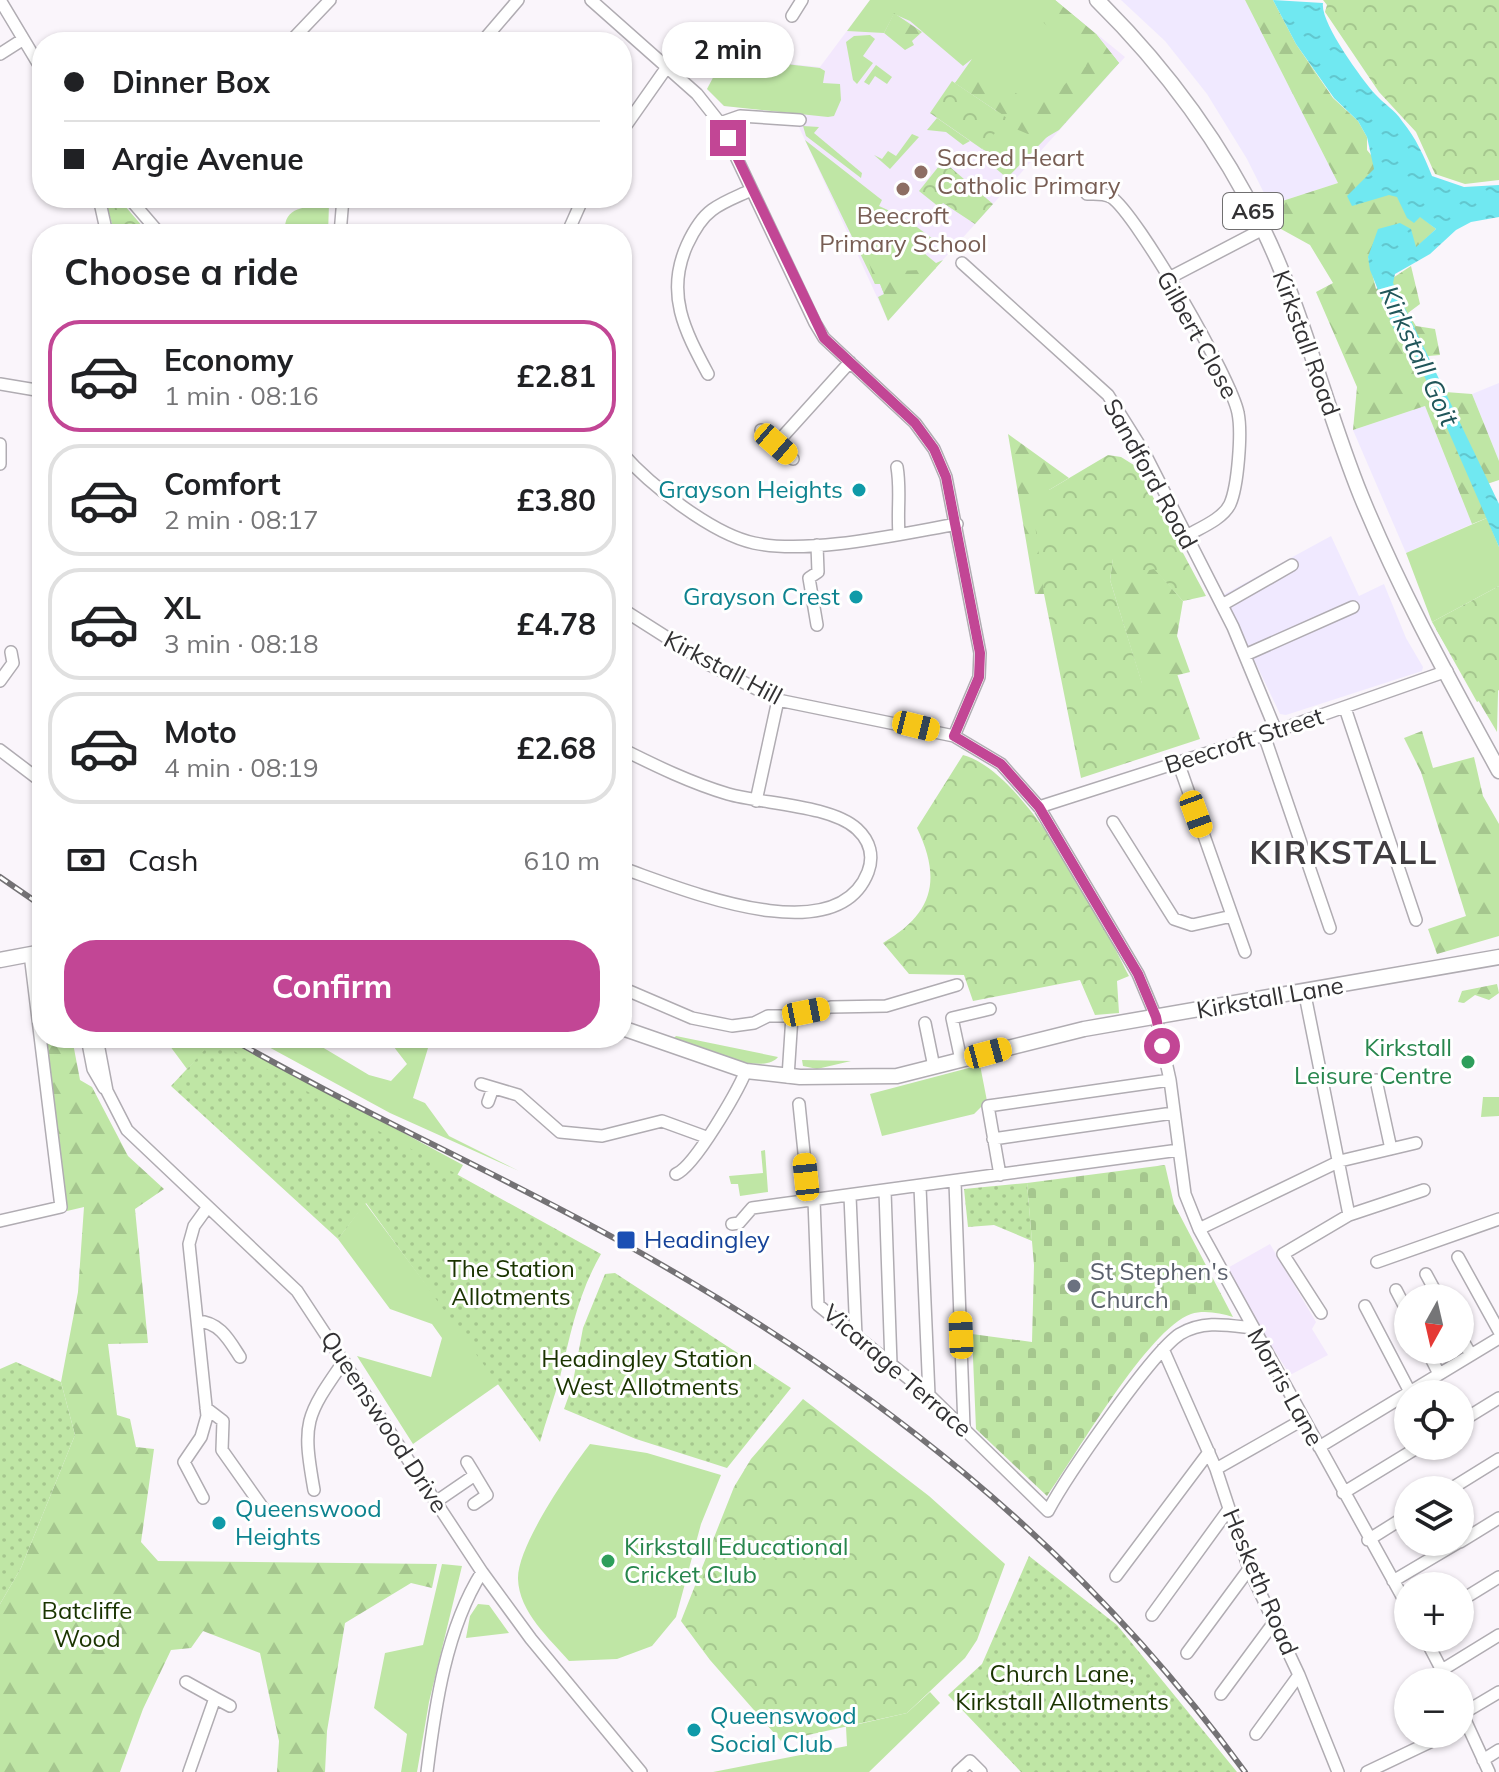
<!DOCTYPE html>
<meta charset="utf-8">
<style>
:root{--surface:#fff;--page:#f6f6f6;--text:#202124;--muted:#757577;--line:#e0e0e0;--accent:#c24695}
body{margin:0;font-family:Mulish,sans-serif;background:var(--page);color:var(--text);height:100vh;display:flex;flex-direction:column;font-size:30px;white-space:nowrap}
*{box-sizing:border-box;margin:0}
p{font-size:26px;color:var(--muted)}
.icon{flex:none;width:44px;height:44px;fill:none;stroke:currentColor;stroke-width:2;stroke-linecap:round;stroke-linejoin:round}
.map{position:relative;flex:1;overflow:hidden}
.details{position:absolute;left:32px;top:224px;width:600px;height:824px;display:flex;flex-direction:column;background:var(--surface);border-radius:32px;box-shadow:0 2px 6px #0004}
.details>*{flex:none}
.guide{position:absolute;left:32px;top:32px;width:600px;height:176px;border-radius:32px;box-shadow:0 2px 6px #0004;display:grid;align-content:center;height:176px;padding:0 32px;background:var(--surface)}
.needle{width:52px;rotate:188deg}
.tools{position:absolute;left:1394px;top:1284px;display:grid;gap:16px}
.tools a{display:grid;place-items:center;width:80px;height:80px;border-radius:50%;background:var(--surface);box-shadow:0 2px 6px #0004;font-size:40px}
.end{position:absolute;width:36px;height:36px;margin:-18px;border:10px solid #c24695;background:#fff;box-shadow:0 0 0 4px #fff}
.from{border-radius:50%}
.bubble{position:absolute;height:56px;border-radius:28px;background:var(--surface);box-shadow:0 2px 6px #0004;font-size:26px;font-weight:700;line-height:56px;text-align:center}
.car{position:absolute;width:24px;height:48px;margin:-24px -12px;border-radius:10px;box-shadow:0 0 6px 2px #0007;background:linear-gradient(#f5c518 24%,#345 0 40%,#f5c518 0 76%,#345 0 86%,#f5c518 0)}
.guide b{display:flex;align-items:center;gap:28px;height:76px;font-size:30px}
.guide b+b{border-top:2px solid var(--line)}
.guide i{width:20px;height:20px;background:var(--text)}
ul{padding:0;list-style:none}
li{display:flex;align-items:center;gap:24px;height:112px;margin:0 16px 12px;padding:0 16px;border:4px solid var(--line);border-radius:32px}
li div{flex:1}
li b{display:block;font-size:30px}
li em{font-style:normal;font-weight:700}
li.selected{border-color:var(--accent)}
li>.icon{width:72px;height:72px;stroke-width:1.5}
h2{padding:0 32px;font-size:36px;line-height:96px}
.pay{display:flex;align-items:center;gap:20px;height:88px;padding:0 32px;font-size:30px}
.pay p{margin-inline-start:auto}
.action{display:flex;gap:16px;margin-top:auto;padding:16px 32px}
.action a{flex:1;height:92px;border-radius:32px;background:var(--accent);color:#fff;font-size:32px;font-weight:700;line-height:92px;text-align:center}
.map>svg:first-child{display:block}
</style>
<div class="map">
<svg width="1499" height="1772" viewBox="0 0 1499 1772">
<defs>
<pattern id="forest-firs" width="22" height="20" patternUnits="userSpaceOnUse" patternTransform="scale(2)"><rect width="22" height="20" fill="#bfe6a5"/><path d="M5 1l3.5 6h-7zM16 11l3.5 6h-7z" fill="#a5c68e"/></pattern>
<pattern id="cemetery-stones" width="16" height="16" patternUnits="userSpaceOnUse" patternTransform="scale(2)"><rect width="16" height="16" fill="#bfe6a5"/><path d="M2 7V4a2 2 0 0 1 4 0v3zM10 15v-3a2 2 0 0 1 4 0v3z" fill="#a5c68e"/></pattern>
<pattern id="park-crowns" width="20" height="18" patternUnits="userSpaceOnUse" patternTransform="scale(2)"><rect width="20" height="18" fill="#bfe6a5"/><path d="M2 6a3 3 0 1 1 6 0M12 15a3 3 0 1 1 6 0" fill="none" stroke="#a5c68e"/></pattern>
<pattern id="garden-dots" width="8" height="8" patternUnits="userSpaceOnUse" patternTransform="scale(2)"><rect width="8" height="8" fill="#bfe6a5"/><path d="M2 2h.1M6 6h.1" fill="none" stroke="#a5c68e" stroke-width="1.8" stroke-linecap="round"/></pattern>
<pattern id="water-ripples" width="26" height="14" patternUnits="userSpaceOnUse" patternTransform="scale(2)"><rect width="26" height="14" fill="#70e8f1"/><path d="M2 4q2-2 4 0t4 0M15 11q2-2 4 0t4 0" fill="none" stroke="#61c7cf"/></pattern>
</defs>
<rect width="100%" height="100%" fill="#faf5fb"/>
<!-- commercial -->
<path fill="#f0e9ff" d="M1121 0H1245L1338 183 1270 205 1247 159 1207 94 1165 41Z
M1499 383V461L1472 394Z
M1425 406 1472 524 1406 553 1353 430Z
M1331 536 1359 596 1384 584 1406 638 1423 667 1422 671 1286 715 1280 714 1223 595Z"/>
<!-- education -->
<path fill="#f3e8fd" d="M870 0H1055L1125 57 888 321 799 127 800 113 724 106 707 89 724 57 820 67Z
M1270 1244 1316 1322 1312 1329 1328 1355 1290 1375 1224 1270Z"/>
<!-- grass -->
<path fill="#bfe6a5" d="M870 0H1055L1096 34 1119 63 1007 178 987 161 992 154 982 149 997 111 955 83 972 59 963 66 910 21 894 14 884 33 847 31Z
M870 35 875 39 863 56 873 63 857 84 853 80 846 42 854 36Z
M724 57 820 68 825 71 823 83 840 84 841 100 834 116 828 117 724 106 707 89Z
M876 65 892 77 887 84 875 76 869 85 864 82Z
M937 118 970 141 963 145 946 132 927 130Z
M803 126 819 127 814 133 862 173 861 178 806 136Z
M912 134 919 137 890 169 874 155 882 159 888 151 896 156Z
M805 140 878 197 882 200 879 206 892 212 894 210 933 239 925 254 936 263 943 260 888 321 878 297 884 294 880 284H875Z
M329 204 328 234H293L285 227C286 205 311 207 329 204Z
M1487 518 1499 547V586L1432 622 1406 553Z
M676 1036 778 1057C763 1077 693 1047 672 1040Z
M164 1038H227L463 1165 455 1179 207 1049 187 1069Z
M252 1038H307L369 1075 391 1081 407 1064 387 1038H431L413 1098 425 1103 449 1136 519 1171 390 1113Z
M802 1060 851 1061 817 1069 803 1066Z
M980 1065 987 1101 974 1114 882 1136 870 1094Z
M1483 1097H1499V1116L1481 1117Z
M765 1150 768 1192 740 1196 738 1184H731L729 1176 763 1173 761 1151Z
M365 1203 500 1383 413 1444 357 1356 431 1377 442 1338 432 1324 390 1309 338 1239Z
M590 1444 647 1453 721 1475 701 1524 676 1617 652 1646 617 1659 569 1661C550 1639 519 1612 518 1579 517 1546 570 1470 590 1444Z
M442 1564 462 1566 429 1702 417 1772H401L407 1734 374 1708 385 1653 423 1645Z
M478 1604 489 1605 509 1633 466 1638 470 1616Z
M930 1692 940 1703 869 1772H713L847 1746 846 1727 907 1713Z"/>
<!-- forest -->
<path fill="url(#forest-firs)" d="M1021 0H1055L1096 34 1119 63 1059 130 1042 140 1002 123 1006 117 955 83 975 61 1021 97 1040 103C1059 94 1068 78 1086 66L1080 49 1059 38Z
M1245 0H1273L1296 44 1333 98 1358 121 1367 137V150L1420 216 1436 229 1416 248 1368 257 1376 289 1411 266 1420 304 1408 313 1416 326 1435 329 1440 355 1417 357 1432 391 1472 394 1499 461V480L1475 488 1487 518 1472 524 1425 406 1353 430 1357 387 1316 292 1333 283 1310 245 1281 229 1270 205 1338 183Z
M894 13 922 32 912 41 914 45 905 50 884 33Z
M873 246 889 252 900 271 919 270 927 263 936 268 902 297 884 294 880 283 875 284 866 252Z
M1008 434 1069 478 1049 490 1073 581 1044 594H1035Z
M1113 558 1154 568 1183 601 1177 636 1190 672 1142 684 1110 580Z
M1452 624 1499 653 1497 732 1436 629Z
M1422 731 1433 768 1474 757 1483 796 1499 824V936L1437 954 1428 929 1466 916 1421 772 1404 738Z
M1497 984 1499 993 1489 1000 1475 995 1464 1003 1458 1002 1462 991Z
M45 1038H72L80 1080 92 1087 128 1156 164 1189 135 1209 148 1343 108 1344 117 1415 130 1419 136 1447 154 1449 141 1542 158 1561 437 1564 432 1588 411 1583 345 1623 327 1731 325 1772H277L279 1741 260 1653 203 1631 191 1648 171 1650 143 1709 120 1772H0V1604L21 1568 75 1435 61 1382 78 1292 84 1207 67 1211Z"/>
<!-- cemetery -->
<path fill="url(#cemetery-stones)" d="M1165 1165 1174 1204 1233 1317C1220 1313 1204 1310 1191 1314 1148 1329 1076 1455 1047 1496L976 1429 972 1334 1032 1342 1034 1265 1027 1183Z"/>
<!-- park -->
<path fill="url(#park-crowns)" d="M1323 0H1499V180L1465 184 1435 174 1416 132 1379 92 1325 12 1327 5Z
M952 81 1007 118 982 149 930 113Z
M943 161 993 204 975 224 943 203 939 207 919 191Z
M110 199H119L149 234H115L107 207Z
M1108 455 1121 457 1137 467 1206 596 1183 601 1154 569 1133 574 1113 559 1110 580 1142 683 1177 674 1200 739 1081 778 1044 594 1033 509 1049 490Z
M1499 586V690L1477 702 1432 622Z
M963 755C1026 772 1100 918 1129 976L1117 981 1119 1013 1095 1015 1080 980 973 1001 964 975 909 974 883 943C933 914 942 880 917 828Z
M803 1399 929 1496 1005 1564 977 1640 965 1658 907 1713 781 1741 710 1660 681 1621 734 1487 751 1459Z"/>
<!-- garden -->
<path fill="url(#garden-dots)" d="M214 1040 601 1254C578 1294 571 1332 560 1377 554 1399 546 1420 540 1442L366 1203 338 1239 171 1086Z
M1027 1183 1032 1241 994 1225 968 1227 964 1189Z
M615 1273 791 1388 727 1468 636 1439 564 1409 572 1387 583 1328 605 1274Z
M16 1362 61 1382 75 1435 21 1568 0 1604V1369Z
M1029 1556 1117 1625 1237 1772H1021L948 1695 982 1664Z"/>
<!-- water -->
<path fill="url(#water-ripples)" d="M1273 0 1323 3C1320 22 1361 78 1375 94 1384 104 1395 110 1402 121 1416 138 1424 156 1432 176L1464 187 1499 185V217L1471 222 1456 230 1430 254 1395 274 1393 283 1499 504V547L1416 357 1406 339 1395 332 1370 270 1368 257 1378 229 1400 223 1411 229 1416 247 1436 229 1420 217 1414 223 1407 218 1397 197 1389 195 1352 206 1347 196 1374 169 1367 137 1358 121 1334 98 1296 44Z"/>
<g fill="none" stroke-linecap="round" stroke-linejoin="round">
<defs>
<path id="minor" d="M0 0 42 70
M591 0 697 94 720 123 815 323 824 338 915 423 934 449 946 477 980 653 979 677 954 736
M792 16 802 0
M290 42 330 0
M482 42 518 0
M0 54 22 40
M720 123 740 116 800 120
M622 131 667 67
M1087 194C1095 194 1103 193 1111 197 1137 214 1232 380 1238 413 1242 432 1238 486 1230 504 1223 519 1200 528 1186 536
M99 198 107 234
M129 198 160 234
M340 234 343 198
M567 234 583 198
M962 263 1108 395 1145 454 1233 627 1276 731
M1169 278 1263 229
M708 374C685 331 665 294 687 245 693 232 701 218 712 210 724 201 739 196 751 190
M0 384 42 391
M761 430 793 459
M0 444V464
M776 444 850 362
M622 453C650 485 712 534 754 543 809 555 900 534 957 524
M897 467C901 490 897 510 899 534
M817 545 818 572 809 578 817 625
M1222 605 1292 565
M622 609 710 665 778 700 954 736 1001 764 1039 807 1138 974 1156 1017 1170 1080 1185 1194 1199 1229 1408 1607
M1245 655 1353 607
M0 681 13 663 11 652
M1345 708 1416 920
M1264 735 1330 928
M622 749C656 766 691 783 728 794 763 804 831 805 857 829 870 841 874 856 868 872 836 955 678 887 622 868
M0 750 42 782
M1178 762 1245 952
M756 801 778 700
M1039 807 1276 731 1447 671
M1113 822 1174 919 1192 925 1232 916
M622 988 692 1018 732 1026 754 1023 768 1016H792L788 1077
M1304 990 1349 1215
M792 1016 831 1007 886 1006 957 985
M925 1023 934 1067
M87 1038 93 1069 104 1088
M97 1038 107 1091 127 1130 297 1291 482 1572 531 1639 641 1772
M961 1060 952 1018 990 1009
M1376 1080 1391 1149
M481 1084 518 1095 560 1132 602 1136 662 1121 706 1137
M488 1102 493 1088
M799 1104 809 1201
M993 1139 1173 1113
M676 1174C695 1166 737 1092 746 1071
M1000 1175 988 1106 1170 1080
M955 1182 964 1427
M920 1187 929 1395
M885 1191 891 1364
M850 1196 856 1336
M814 1200 818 1305 929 1395 1048 1511C1066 1477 1152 1352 1180 1334 1203 1320 1227 1325 1252 1328
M0 1221 61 1207 30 954
M732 1224 739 1223 752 1208 1179 1150
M1199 1229 1340 1161 1416 1143
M1458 1257 1499 1331
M1377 1262 1499 1219
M1426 1274 1439 1298
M1396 1290 1408 1313
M1365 1306 1410 1392
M1321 1313 1283 1254 1349 1215 1424 1190
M197 1321C220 1322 229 1340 240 1357
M1460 1336 1471 1355
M1163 1349 1216 1469 1249 1569 1299 1675 1338 1772
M1427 1350 1439 1374
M206 1408 223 1421 222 1450 263 1508
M1460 1422 1499 1398
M1319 1447 1499 1338
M467 1462 475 1475
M1216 1469 1304 1419
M314 1490C302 1422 305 1417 344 1361
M1449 1490 1499 1459
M1343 1493 1420 1446
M203 1498 184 1462 201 1437 207 1416 189 1244 194 1226 207 1208
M437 1501 475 1475 487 1495 474 1504
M1368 1540 1408 1515
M1460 1542 1499 1518
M1116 1576 1209 1452
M1393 1581 1459 1542
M1460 1601 1499 1577
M1152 1615 1229 1509
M1425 1638 1448 1682
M1187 1653 1249 1569
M1442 1670 1499 1635
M186 1682 215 1698
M1221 1694 1275 1621
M1460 1709 1489 1772
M1462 1714 1499 1692
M1256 1734 1299 1675
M1483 1760 1499 1750
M189 1772 215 1698 230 1706
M427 1772C435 1706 446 1629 482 1572
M958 1772 970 1761 981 1772
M1367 1772 1447 1734"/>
<path id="major" d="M1097 0C1165 67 1221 143 1263 229 1303 311 1326 410 1361 496 1400 591 1450 681 1499 771
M0 960 42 952
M622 1028 746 1071 800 1077 897 1076 1084 1029 1499 957"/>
</defs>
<!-- minor casing -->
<use href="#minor" stroke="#b0acb2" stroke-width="14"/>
<!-- major casing -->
<use href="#major" stroke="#b0acb2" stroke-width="17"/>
<!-- minor -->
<use href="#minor" stroke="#fff" stroke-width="11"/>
<!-- major -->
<use href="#major" stroke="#fff" stroke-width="14"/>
<defs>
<path id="rail" d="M0 877 42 906
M230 1038C359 1112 496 1172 625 1244 872 1382 1077 1542 1245 1772"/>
</defs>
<!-- rail casing -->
<use href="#rail" stroke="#747275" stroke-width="6"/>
<!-- rail -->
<use href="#rail" stroke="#fff" stroke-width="3" stroke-dasharray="9" stroke-linecap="butt"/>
</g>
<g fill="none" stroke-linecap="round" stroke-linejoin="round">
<!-- route -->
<path stroke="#c24695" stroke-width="10" d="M728 138 824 338 915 423 934 449 946 477 980 653 979 677 954 736 1001 764 1039 807 1138 974 1156 1017 1162 1046"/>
</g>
<!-- markers -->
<g fill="#8d6e63" stroke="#fff" stroke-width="3">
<circle cx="921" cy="172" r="8"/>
<circle cx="903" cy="189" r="8"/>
</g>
<g fill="#0f9aa8" stroke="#fff" stroke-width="3">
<circle cx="859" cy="490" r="8"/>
<circle cx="856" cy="597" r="8"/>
<circle cx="219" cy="1523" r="8"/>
<circle cx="694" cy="1730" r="8"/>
</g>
<g fill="#2e9e5b" stroke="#fff" stroke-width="3">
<circle cx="1468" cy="1062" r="8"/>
<circle cx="608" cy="1561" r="8"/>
</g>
<rect fill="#1a4fb4" stroke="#fff" stroke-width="3" x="616" y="1230" width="20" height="20" rx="4"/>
<circle fill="#6b7280" stroke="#fff" stroke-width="3" cx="1074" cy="1286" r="8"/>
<g text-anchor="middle" stroke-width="6" stroke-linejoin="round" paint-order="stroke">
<!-- shield labels -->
<rect fill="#fff" stroke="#706f70" stroke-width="2" x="1223" y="193" width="60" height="36" rx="6"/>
<g font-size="22" font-weight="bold" fill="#323133">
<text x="1253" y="219">A65</text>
</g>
<!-- education labels -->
<g font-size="24" fill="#785e54" stroke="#fff" text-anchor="start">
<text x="937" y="166">Sacred Heart<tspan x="937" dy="28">Catholic Primary</tspan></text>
<text x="903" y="224" text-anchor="middle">Beecroft<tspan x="903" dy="28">Primary School</tspan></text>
</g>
<!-- street labels -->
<g font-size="24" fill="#323133" stroke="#fff">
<text transform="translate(1197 335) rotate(61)" y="8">Gilbert Close</text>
<text transform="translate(1306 343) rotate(70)" y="8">Kirkstall Road</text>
<text transform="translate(1150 474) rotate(61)" y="8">Sandford Road</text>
<text transform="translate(723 668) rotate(28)" y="8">Kirkstall Hill</text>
<text transform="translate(1244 741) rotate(-18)" y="8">Beecroft Street</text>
<text transform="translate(1270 998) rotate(-10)" y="8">Kirkstall Lane</text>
<text transform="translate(897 1371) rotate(41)" y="8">Vicarage Terrace</text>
<text transform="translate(1285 1387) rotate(61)" y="8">Morris Lane</text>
<text transform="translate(384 1422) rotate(57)" y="8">Queenswood Drive</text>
<text transform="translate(1260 1582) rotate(67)" y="8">Hesketh Road</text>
</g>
<!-- culture labels -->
<g font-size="24" fill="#0d838f" stroke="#fff" text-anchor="end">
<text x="843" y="498">Grayson Heights</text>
<text x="840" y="605">Grayson Crest</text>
<text x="235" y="1517" text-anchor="start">Queenswood<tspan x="235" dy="28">Heights</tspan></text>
<text x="710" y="1724" text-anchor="start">Queenswood<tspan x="710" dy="28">Social Club</tspan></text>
</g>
<!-- leisure labels -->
<g font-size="24" fill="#27864d" stroke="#fff" text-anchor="end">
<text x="1452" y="1056">Kirkstall<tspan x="1452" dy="28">Leisure Centre</tspan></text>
<text x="624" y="1555" text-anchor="start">Kirkstall Educational<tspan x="624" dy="28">Cricket Club</tspan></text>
</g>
<!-- transit labels -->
<g font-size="24" fill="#164399" stroke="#fff" text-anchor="start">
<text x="644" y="1248">Headingley</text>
</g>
<!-- park labels -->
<g font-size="24" fill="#1a3400" stroke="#fff">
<text x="511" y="1277">The Station<tspan x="511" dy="28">Allotments</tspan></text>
<text x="647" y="1367">Headingley Station<tspan x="647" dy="28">West Allotments</tspan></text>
<text x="87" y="1619">Batcliffe<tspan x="87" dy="28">Wood</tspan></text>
<text x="1062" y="1682">Church Lane,<tspan x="1062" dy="28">Kirkstall Allotments</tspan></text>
</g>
<!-- worship labels -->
<g font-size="24" fill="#5b616d" stroke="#fff" text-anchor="start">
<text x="1090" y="1280">St Stephen's<tspan x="1090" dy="28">Church</tspan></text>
</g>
<!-- water labels -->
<g font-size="26" font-style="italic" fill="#21565a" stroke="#fff">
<text transform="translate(1419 356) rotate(65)" y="9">Kirkstall Goit</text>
</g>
<!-- district labels -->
<g font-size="32" font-weight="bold" letter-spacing="2" fill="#413e42" stroke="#fff">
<text x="1344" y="864">KIRKSTALL</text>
</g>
</g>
</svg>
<div class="tools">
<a><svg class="needle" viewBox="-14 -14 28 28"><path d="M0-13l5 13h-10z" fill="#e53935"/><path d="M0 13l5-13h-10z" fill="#757577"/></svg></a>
<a><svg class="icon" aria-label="locate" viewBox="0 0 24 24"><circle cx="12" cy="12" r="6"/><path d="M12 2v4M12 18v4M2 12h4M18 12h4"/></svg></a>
<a><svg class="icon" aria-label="layers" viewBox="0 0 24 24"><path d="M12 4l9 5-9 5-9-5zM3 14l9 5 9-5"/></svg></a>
<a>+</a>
<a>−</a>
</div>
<i class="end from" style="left:1162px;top:1046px"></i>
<i class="end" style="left:728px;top:138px"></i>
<div class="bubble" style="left:662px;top:22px;width:132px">2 min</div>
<i class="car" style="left:776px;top:444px;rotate:131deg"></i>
<i class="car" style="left:916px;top:726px;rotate:104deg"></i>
<i class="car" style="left:1196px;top:814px;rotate:160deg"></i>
<i class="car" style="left:806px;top:1012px;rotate:79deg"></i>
<i class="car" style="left:988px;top:1053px;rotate:75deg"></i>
<i class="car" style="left:806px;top:1177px;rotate:354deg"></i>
<i class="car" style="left:961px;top:1335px;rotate:358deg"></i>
<div class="guide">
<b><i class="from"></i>Dinner Box</b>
<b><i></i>Argie Avenue</b>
</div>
<section class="details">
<h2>Choose a ride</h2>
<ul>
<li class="selected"><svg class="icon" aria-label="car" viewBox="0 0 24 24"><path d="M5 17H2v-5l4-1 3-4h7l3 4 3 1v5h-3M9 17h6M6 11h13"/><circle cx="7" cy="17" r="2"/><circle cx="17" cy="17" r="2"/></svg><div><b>Economy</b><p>1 min · 08:16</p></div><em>£2.81</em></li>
<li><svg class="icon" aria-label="car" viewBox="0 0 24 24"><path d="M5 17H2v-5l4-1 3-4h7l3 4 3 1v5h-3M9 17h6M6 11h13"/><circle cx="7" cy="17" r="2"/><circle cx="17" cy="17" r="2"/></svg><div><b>Comfort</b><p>2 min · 08:17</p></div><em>£3.80</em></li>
<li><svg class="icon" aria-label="car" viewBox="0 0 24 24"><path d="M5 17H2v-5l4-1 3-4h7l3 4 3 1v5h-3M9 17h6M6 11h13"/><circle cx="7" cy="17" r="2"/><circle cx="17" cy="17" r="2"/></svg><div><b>XL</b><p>3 min · 08:18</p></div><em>£4.78</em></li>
<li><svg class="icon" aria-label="car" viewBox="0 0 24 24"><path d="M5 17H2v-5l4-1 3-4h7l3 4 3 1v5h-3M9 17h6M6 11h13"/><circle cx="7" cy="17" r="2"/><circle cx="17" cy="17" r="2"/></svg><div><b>Moto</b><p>4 min · 08:19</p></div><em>£2.68</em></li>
</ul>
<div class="pay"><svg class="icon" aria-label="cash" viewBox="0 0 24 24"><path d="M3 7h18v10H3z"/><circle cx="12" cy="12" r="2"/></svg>Cash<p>610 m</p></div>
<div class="action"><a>Confirm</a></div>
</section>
</div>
